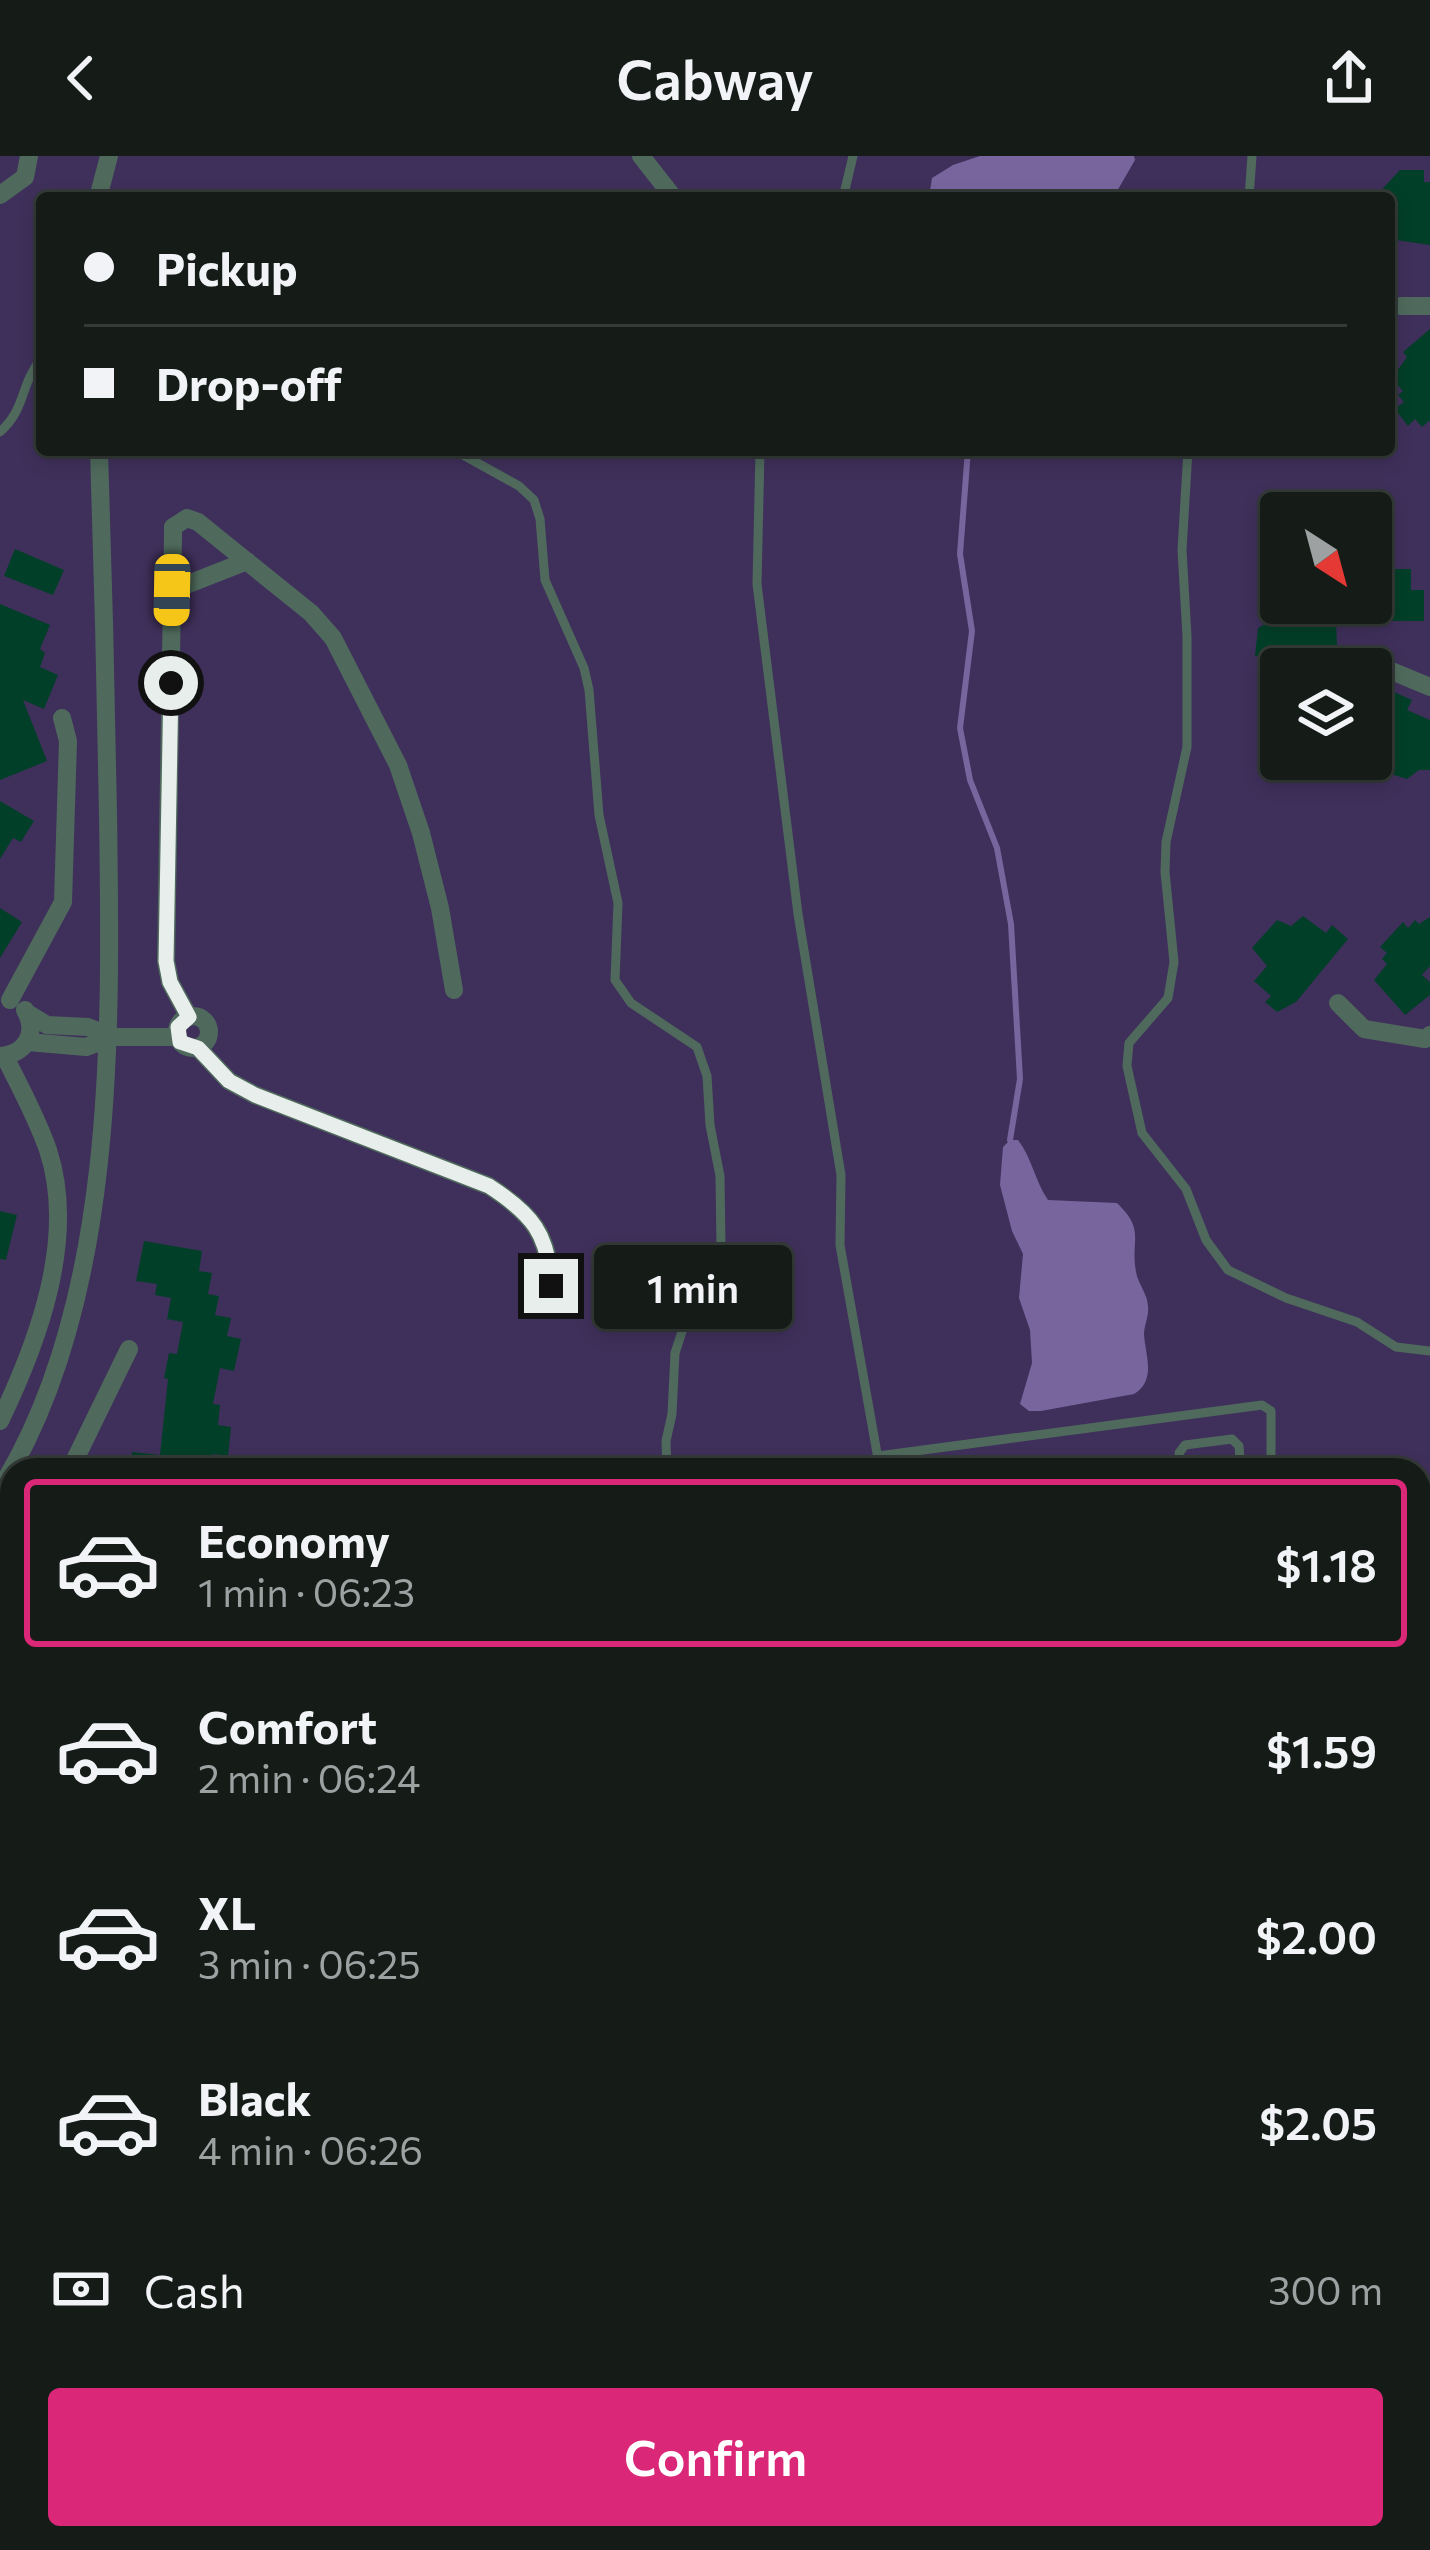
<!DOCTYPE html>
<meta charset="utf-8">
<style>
:root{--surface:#151c18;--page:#222925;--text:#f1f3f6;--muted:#9da1a2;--line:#343a37;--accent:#db2777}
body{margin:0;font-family:Commissioner,sans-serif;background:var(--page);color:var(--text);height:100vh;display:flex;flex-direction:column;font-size:45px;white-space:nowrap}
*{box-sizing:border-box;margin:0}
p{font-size:39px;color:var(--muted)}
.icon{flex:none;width:66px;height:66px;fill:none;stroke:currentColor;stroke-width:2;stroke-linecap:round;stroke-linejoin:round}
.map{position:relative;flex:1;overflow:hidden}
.sheet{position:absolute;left:0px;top:1302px;width:1431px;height:1092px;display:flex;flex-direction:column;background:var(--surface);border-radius:36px 36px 0 0;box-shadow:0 6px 18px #0003,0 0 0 3px var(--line)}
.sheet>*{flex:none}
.hud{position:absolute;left:36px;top:36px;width:1359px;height:264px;border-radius:12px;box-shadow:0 6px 18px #0003,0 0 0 3px var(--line);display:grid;align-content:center;height:264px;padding:0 48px;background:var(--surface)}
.needle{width:78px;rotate:144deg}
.fabs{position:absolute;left:1260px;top:336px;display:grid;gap:24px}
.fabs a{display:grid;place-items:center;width:132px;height:132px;border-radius:12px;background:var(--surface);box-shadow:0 6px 18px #0003,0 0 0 3px var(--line);font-size:60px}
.end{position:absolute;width:54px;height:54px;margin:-27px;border:15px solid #e8eeeb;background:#111;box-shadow:0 0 0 6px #111}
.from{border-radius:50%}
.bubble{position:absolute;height:84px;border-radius:12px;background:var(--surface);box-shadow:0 6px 18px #0003,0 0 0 3px var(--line);font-size:39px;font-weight:600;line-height:84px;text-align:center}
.car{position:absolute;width:36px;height:72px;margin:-36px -18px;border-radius:15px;box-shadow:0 0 9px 3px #0007;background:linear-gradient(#f5c518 24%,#345 0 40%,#f5c518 0 76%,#345 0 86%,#f5c518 0)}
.hud b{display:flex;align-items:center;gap:42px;height:114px;font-size:45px}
.hud b+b{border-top:3px solid var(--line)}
.hud i{width:30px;height:30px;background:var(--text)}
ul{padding:21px 0 0;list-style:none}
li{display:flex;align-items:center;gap:36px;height:168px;margin:0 24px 18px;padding:0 24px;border:6px solid transparent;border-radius:12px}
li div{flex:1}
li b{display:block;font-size:45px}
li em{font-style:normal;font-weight:600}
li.current{border-color:var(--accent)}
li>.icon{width:108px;height:108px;stroke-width:1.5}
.pay{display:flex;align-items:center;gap:30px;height:132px;padding:0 48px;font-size:45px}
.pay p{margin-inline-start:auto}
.primary-button{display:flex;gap:24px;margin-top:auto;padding:24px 48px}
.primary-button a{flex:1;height:138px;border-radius:12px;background:var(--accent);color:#fff;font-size:48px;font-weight:600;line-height:138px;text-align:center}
header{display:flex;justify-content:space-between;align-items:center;height:156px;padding:0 48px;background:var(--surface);font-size:54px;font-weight:600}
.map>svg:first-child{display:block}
</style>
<header><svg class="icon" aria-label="back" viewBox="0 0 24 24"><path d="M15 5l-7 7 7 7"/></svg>Cabway<svg class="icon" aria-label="share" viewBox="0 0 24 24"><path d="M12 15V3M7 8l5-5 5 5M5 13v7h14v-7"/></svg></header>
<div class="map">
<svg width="1430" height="2394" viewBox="0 0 1430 2394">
<rect width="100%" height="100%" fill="#1c2520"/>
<!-- green -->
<path fill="#3f305b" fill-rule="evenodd" d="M0 0H1430V2394H0ZM42 42H1389V294H42ZM1281 357H1371V447H1281ZM1281 513H1371V603H1281ZM12 1314H1419V2382H12Z"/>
<!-- water -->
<path fill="#78659e" d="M980 0H1134L1135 4 1113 42H934L930 35 932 22 953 9Z
M1010 984H1018C1032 1002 1035 1025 1048 1044L1117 1047C1146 1075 1130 1083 1136 1116 1138 1128 1148 1138 1148 1151 1149 1160 1144 1169 1144 1179 1146 1202 1156 1224 1134 1238L1041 1255H1029L1020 1248 1032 1207 1030 1174 1019 1142 1023 1098 1012 1075 1000 1029 1003 991Z
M114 2382H262L269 2394H116Z"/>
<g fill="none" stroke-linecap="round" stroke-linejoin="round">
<!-- stream -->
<path stroke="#78659e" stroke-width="6" d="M968 294 960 398 972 475 960 572 970 624 997 692 1011 768 1020 923 1010 984"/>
</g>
<!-- building -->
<path fill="#023f28" d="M1400 14H1424V26H1430V89L1389 83V42H1374Z
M1430 173V264L1422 271 1415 263 1408 270 1395 253 1404 246 1398 239 1403 235 1392 222 1407 201 1403 196Z
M15 393 64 414 53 439 4 420Z
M1393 401V413H1411V434H1424V465H1383L1381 461 1371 460V402Z
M1273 447H1367L1358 467H1336L1338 512 1333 513H1281L1265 509 1266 501 1255 500 1258 472 1274 463Z
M0 448 50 469 40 493 45 497 40 511 58 519 44 553 23 544 47 605 0 624Z
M1281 521V599L1258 587 1271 562 1263 558Z
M1394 536 1412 544 1407 554 1430 564V614H1419L1407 623 1388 617 1391 607 1379 604 1383 592 1371 588V549Z
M1287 603H1320L1299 624 1281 615Z
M0 645 34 665 21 686 13 682 0 703Z
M0 752 22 766 0 802Z
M1303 760 1326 777 1332 769 1348 783 1296 846 1277 856 1265 846 1271 840 1254 825 1267 810 1252 792 1277 764 1291 770Z
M1430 761V810L1422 819 1430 826V839L1405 859 1374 824 1387 808 1382 803 1387 797 1380 791 1403 766 1408 772 1415 764 1419 768Z
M0 1055 17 1059 6 1104 0 1103Z
M144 1085 202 1095 199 1115 212 1117 208 1138 219 1140 215 1159 231 1162 227 1180 241 1183 234 1215 220 1212 213 1248 220 1249 218 1269 231 1271 228 1300 213 1298 211 1314H130L132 1296 160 1299 168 1223 164 1222 169 1197 177 1198 183 1166 167 1163 171 1142 155 1139 157 1128 136 1125Z
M1133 1299 1135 1314H1090V1306Z"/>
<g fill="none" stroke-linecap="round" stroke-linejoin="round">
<!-- lane -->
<path stroke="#4f6a5c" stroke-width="9" d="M843 42 853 0
M1249 42 1252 0
M0 276C27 252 19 229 42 202
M454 294 519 330 534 344 540 363 545 424 584 512 589 534 599 659 618 747 615 824 631 847 697 891 707 920 710 969 720 1020 721 1091 690 1151 675 1197 672 1258 666 1285 667 1314
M760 294 757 428 798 758 841 1019 840 1089 880 1314
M1188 294 1182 394 1187 480V591L1166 686 1165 716 1174 806 1168 842 1129 887 1127 910 1142 977 1186 1033 1206 1084 1228 1114 1286 1142 1357 1166 1396 1191 1430 1195
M878 1300 1262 1249 1271 1255V1314
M1183 1314 1179 1297 1185 1289 1232 1283 1239 1290 1241 1314
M0 2099 12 2102
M345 2382 355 2394
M1022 2382 1053 2389 1106 2382
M845 2392 847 2382"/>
<!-- street -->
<path stroke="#4f6a5c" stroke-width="18" d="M641 0 674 42
M0 39 25 21 29 0
M98 42 109 0
M1400 150H1430
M173 434 247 405
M1377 509 1430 531
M10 844 63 746 68 585 62 562
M1338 847 1364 873 1425 883 1430 879
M27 857 47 869 88 871 113 881H178
M177 876a16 16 0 1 1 32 0a16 16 0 1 1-32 0Z
M189 861 170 826 166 805 173 380V371L187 362 198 366 311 457 333 482 398 609 421 677 440 752 454 834
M28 886 86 891 113 881
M198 892 229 925 255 939 489 1030C532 1058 549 1078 551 1130
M0 900C26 898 38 877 25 854
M0 1265C38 1186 77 1082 48 994 37 962 20 931 5 901
M70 1314 129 1193
M0 1333C117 1146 111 872 108 658 106 537 103 415 99 294
M12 1437 8 1485 12 1497
M1419 1524 1430 1530
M0 1617 12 1634
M0 1675 12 1694
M1419 1922 1430 1916
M0 2143 12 2146
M1419 2373H1430
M525 2382 551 2394
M606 2382 645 2394"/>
</g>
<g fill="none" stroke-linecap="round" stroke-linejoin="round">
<!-- route -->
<path stroke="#e8eeeb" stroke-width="15" d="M171 527 166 805 170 826 189 861 178 871 180 886 198 892 229 925 255 939 489 1030C532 1058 549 1078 551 1130"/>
</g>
</svg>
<div class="fabs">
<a><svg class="needle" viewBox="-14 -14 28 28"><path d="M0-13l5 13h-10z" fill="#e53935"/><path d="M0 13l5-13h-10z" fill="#9da1a2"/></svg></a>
<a><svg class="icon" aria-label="layers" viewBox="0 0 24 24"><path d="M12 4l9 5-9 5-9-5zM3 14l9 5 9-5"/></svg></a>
</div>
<i class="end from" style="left:171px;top:527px"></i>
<i class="end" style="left:551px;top:1130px"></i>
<div class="bubble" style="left:594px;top:1089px;width:198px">1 min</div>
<i class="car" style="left:172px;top:434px;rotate:181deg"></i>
<div class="hud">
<b><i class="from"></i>Pickup</b>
<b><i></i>Drop-off</b>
</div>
<section class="sheet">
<ul>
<li class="current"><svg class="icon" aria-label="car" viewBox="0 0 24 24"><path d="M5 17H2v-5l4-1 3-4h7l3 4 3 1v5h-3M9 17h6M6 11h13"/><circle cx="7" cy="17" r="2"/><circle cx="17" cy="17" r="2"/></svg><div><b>Economy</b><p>1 min · 06:23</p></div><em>$1.18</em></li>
<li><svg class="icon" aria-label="car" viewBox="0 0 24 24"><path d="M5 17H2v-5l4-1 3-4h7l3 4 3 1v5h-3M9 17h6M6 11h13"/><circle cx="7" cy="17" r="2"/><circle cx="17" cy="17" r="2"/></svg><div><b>Comfort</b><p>2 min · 06:24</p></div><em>$1.59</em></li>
<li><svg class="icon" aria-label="car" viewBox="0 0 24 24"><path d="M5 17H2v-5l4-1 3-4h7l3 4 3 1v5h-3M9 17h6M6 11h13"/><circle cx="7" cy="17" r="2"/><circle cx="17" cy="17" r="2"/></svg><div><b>XL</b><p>3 min · 06:25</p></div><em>$2.00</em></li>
<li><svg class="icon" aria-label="car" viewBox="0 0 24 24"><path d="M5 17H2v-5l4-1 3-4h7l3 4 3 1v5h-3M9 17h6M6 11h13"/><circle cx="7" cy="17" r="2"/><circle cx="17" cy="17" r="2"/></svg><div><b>Black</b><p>4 min · 06:26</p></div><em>$2.05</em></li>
</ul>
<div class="pay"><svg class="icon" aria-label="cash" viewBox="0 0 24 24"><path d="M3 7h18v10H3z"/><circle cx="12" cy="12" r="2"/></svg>Cash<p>300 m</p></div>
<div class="primary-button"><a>Confirm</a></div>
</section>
</div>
